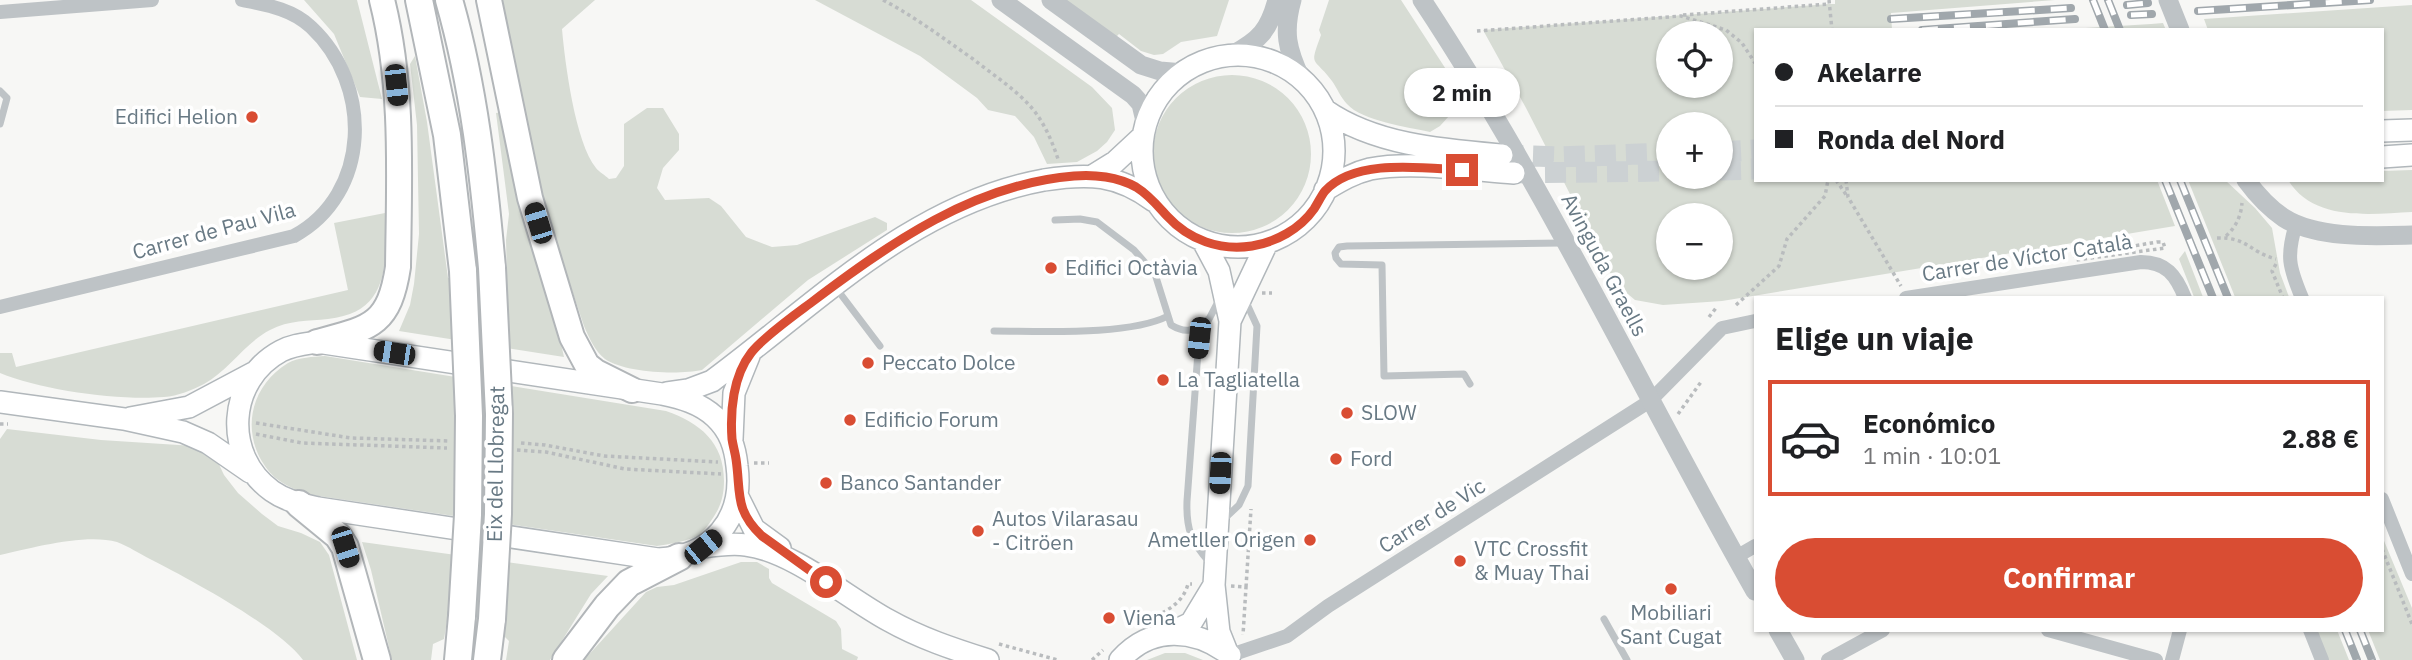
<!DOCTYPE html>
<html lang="es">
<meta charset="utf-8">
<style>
:root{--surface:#fff;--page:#f2f2f2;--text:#202124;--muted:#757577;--line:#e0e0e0;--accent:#d94d33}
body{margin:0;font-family:"IBM Plex Sans",sans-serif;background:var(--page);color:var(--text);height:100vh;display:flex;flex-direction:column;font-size:26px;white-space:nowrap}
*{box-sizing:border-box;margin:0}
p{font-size:23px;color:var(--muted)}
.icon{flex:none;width:38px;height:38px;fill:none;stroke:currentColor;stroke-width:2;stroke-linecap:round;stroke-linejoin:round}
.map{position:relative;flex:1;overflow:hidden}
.details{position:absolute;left:1754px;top:296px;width:630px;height:336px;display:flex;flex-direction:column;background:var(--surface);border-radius:0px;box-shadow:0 2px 5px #0004}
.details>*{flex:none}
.banner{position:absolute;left:1754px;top:28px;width:630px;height:154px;border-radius:0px;box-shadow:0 2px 5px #0004;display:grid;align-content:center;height:154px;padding:0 21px;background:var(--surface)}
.buttons{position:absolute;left:1656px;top:21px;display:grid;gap:14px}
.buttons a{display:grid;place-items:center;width:77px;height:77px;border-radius:50%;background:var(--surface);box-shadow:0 2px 5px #0004;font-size:35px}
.end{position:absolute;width:32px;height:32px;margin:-16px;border:9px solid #d94d33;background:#fff;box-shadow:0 0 0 4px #fff}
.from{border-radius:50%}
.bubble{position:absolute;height:49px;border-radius:24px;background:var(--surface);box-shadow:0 2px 5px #0004;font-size:23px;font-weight:700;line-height:49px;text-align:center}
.car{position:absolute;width:21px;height:42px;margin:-21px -10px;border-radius:9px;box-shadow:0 0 5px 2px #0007;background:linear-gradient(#222 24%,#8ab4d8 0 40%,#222 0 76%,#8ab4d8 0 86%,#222 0)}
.banner b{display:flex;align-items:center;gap:24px;height:66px;font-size:26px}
.banner b+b{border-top:2px solid var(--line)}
.banner i{width:18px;height:18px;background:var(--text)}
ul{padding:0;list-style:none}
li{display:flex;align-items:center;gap:21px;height:116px;margin:0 14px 10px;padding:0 7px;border:4px solid transparent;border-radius:0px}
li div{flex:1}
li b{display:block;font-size:26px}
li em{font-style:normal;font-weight:700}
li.selected{border-color:var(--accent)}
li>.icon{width:63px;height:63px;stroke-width:1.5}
h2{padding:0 21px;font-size:32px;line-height:84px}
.action{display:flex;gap:14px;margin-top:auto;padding:14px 21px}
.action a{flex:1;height:80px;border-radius:42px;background:var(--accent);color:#fff;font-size:28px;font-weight:700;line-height:80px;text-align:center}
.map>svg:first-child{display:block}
</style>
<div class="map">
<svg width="2412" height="660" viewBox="0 0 2412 660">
<rect width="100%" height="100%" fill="#f7f7f5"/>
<!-- green -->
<path fill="#d7dcd4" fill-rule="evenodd" d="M304 0H357L382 99 360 97 334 34Z
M502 0H595L562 29C565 63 575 142 596 168 599 172 605 175 609 179L616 178 624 166V124L647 108H663L679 134V150L663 168 657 188 665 200 709 198 721 206 746 237 772 247 797 245 875 217 887 223V230L808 280 702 370C679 375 625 373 605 359 595 351 589 338 584 326L533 174Z
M815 0H971L1092 87 1112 108 1115 130 1107 142 1097 151 1077 162 1047 164 1034 137 1015 116 988 110 977 98 920 56Z
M1061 0H1229L1217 36 1181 42 1163 54 1154 55 1141 51 1119 34 1114 39Z
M1329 0H1401L1475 114 1449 116 1440 126 1430 132C1408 127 1362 121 1347 104 1341 98 1337 88 1332 81 1313 56 1309 68 1321 35L1319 30Z
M1835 0H2055L1891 13 1892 30H1755V180H2157L2175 226 1722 301 1663 305 1635 300 1616 284 1526 108 1483 30 1829 4H1835ZM1720 33V86H1668V33ZM1668 124H1720V177H1668ZM1668 215H1720V268H1668Z
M2412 5V110L2382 111V30H2208L2204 19Z
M2163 23 2166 30H2053L2151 24Z
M415 56 427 122 448 278 507 282 506 240 509 214 496 113 502 112 545 274 564 357 399 331 410 305 414 284 419 234 417 125 410 64Z
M1153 154a79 79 0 1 1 158 0a79 79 0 1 1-158 0Z
M2412 170V212C2370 214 2314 222 2288 180H2382V171Z
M2188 180H2225L2255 208 2272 228 2280 273 2289 297H2235Z
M385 213C386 263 391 312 328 319 308 321 289 320 270 330 245 343 229 370 204 384 192 390 178 396 164 397 119 401 41 390 0 373V353H12L16 367 348 290 334 223Z
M2185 251 2203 297H2194L2179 259Z
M325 356 666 411C700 423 724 442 724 481 724 492 722 503 716 513 711 521 704 533 695 537 683 542 670 544 657 546L312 495C299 491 287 487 277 479 270 474 264 465 260 458 242 423 254 384 288 363 299 357 313 357 325 356Z
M7 429 101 440 194 446 216 458 224 475 238 493 262 514 278 526 301 533 320 542 329 555 357 660H303C279 627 189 579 150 559 140 554 128 546 117 542 86 533 31 548 0 555V439Z
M2382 536 2412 608V660H2380L2368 630H2382Z
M362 542 608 576 591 594 550 660H506L509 641 502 634 503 620 448 615 444 639 433 644 431 660H392L371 570Z
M741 562H757L769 569V578L772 583 836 621 841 629 842 649 858 657 857 660H584L646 592 657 587 674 585Z
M2314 630H2337L2349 660H2325Z
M1165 653H1185L1203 660H1147Z"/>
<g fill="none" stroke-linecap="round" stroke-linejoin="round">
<!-- secondary-tunnel -->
<path stroke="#ccd1d3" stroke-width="21" stroke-dasharray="21 10" stroke-linecap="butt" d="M1720 152 1755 150
M1502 155 1559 157 1668 153
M1720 170 1755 169
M1514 173 1668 171"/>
<defs>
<path id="secondary" d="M1142 151a96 96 0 1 1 192 0a96 96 0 1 1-192 0Z
M1325 110C1375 145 1443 150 1502 155
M2382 131 2412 130
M2382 157 2412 155
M1094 175 1115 162 1143 136
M1325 190C1340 181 1353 173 1370 169 1411 161 1471 170 1514 173
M1203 241 1219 271 1230 321 1214 585 1219 632 1227 652
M1230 321 1267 243
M317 342 662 394C681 398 700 403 715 417 730 431 735 447 737 466 744 519 712 557 658 559L318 508C302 504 286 501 272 491 223 456 227 380 281 351 292 345 304 344 317 342Z
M667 393 688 390 712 381C815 305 912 204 1044 180 1089 173 1117 174 1154 201
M0 402 124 419 183 432 208 443 250 472
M130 418 189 407 253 373
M732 439 734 393 749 356
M738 497 754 529 780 548
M703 547C717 545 732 543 746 545 793 551 846 597 888 620 920 638 953 649 988 660
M1170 633 1191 623 1214 585
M1120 660C1151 625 1195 628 1230 655"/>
<path id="trunk" d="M489 0 530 198 572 337 587 365 596 372 632 390
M317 342C370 328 389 326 398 267 399 178 404 87 382 0"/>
<path id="motorway" d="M419 0 447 135 463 271
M449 0C474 87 484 178 492 268
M299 504 338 536 345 547 377 660
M458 660 462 616
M487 660 492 619
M566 660 607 606 629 583 679 557"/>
</defs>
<!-- secondary casing -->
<use href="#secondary" stroke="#b1b7bb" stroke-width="24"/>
<!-- trunk casing -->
<use href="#trunk" stroke="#b2b6b9" stroke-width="28"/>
<!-- motorway casing -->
<use href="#motorway" stroke="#b2b6b9" stroke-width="30"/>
<!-- path -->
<path stroke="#b9bcbe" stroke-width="3.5" stroke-dasharray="3.5 3.5" stroke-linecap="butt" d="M883 0C915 17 943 38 973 59 992 74 1015 89 1031 107 1044 122 1052 141 1058 159
M1829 0 1832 30
M1683 15 1829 4
M1477 31 1681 16 1726 30 1742 43 1755 63
M1836 180 1847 196
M1846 180 1848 197 1901 286
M2226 236C2236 227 2241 216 2242 203
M2217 238C2248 237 2249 252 2276 259
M2157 242H2163L2165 248 2076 260 2075 256Z
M2276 264 2272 271 2283 298
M1262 293H1272
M1736 305 1779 266 1787 239 1825 196 1828 180
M1709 317 1716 308
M1678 414 1701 382
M256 423 351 438 450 441
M0 424H8
M256 434 302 443 447 448
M521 443 545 445 604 456 718 462
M517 450 546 452 625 469 721 474
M754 463H769
M2382 549 2412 624
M1231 586 1246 587 1243 635
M1246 587 1251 509
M1156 616C1171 609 1184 600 1188 584H1192
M999 644 1058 660
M1092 660 1103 650"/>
<!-- service -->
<path stroke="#bec3c6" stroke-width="7" d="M0 91 7 98 0 124
M1055 220 1080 219 1097 222 1134 250 1155 274 1171 325C1186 334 1194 331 1207 320
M836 288 880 346
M994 331C1040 331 1129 336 1168 316
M1470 384 1464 374 1384 376 1382 265 1341 264 1336 258 1335 253 1339 247 1347 246 1562 243
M1223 520 1239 505 1248 486 1257 326 1246 302
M1210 563C1191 542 1186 529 1187 501L1199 338 1219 300
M1604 619 1627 660"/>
<!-- minor -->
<path stroke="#bec3c6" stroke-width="14" d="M0 12 152 0
M2296 224C2286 256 2289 267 2302 298
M1906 298 2141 262C2166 262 2176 275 2185 298
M0 307 294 236C371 194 373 85 311 27 292 9 267 5 242 0
M2382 499 2412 574
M1736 557 1755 546
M2048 630 2156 660
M2310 630 2322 660
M1231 655 1287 636 1328 606 1650 401 1722 328 1755 321
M1828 660 1883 630
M2172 660 2180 630"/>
<!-- tertiary -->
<path stroke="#bec3c6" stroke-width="19" d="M1001 0 1133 95 1141 104 1145 121
M1051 0 1141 65 1160 71 1183 73
M1292 0C1283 32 1287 49 1301 79
M1422 0C1547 189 1643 394 1755 591
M1232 55C1260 40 1269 30 1277 0
M2246 180C2257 195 2269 208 2284 218 2317 239 2374 236 2412 235
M1778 630 1795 660"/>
<!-- secondary -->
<use href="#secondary" stroke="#fff" stroke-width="21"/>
<!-- trunk -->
<use href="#trunk" stroke="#fff" stroke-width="24"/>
<!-- motorway -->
<use href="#motorway" stroke="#fff" stroke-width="26"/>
<defs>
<path id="rail" d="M2093 0 2105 30
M2108 0 2120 30
M2127 5 2148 3
M2198 11 2370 0
M2131 15 2152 14
M1891 19 2071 8
M1922 30 2075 19
M2165 180 2213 298
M2180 180 2228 298
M2345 630 2357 660
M2360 630 2372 660"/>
</defs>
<!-- rail casing -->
<use href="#rail" stroke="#a0a7ac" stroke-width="8"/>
<!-- rail -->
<use href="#rail" stroke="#fff" stroke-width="5" stroke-dasharray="16" stroke-linecap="butt"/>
<defs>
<path id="motorway-bridge" d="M462 616 468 515 469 416 463 271
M492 619 498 514 499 414 492 268"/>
</defs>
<!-- motorway-bridge casing -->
<use href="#motorway-bridge" stroke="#b2b6b9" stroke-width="30" stroke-linecap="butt"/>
<!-- tertiary-bridge -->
<path stroke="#bec3c6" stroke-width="19" d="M2168 0 2180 30"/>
<!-- motorway-bridge -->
<use href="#motorway-bridge" stroke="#fff" stroke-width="26"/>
</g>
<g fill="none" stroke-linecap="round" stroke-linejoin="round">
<!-- route -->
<path stroke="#d94d33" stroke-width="9" d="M826 582 762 536C734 510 741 492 736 459 735 452 733 446 732 439 730 411 733 376 751 353 762 338 796 314 812 302 890 243 974 184 1074 176 1094 174 1118 177 1136 187 1149 195 1157 205 1167 216 1189 240 1220 251 1252 246 1276 242 1300 229 1314 209 1318 203 1321 196 1325 191 1355 158 1423 168 1462 170"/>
</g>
<!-- markers -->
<g fill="#d94d33" stroke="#fff" stroke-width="2.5">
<circle cx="252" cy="117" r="7"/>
<circle cx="1051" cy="268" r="7"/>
<circle cx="868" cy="363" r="7"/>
<circle cx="1163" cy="380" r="7"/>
<circle cx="1347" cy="413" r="7"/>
<circle cx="850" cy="420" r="7"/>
<circle cx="1336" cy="459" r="7"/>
<circle cx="826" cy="483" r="7"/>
<circle cx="978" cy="531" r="7"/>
<circle cx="1310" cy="540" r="7"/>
<circle cx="1460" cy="561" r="7"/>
<circle cx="1671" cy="589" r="7"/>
<circle cx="1109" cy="618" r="7"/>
</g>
<g text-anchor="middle" stroke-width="7" stroke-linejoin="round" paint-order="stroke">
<!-- poi labels -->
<g font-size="21" fill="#687984" stroke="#fff" text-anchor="start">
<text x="238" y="124" text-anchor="end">Edifici Helion</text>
<text x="1065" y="275">Edifici Octàvia</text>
<text x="882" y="370">Peccato Dolce</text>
<text x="1177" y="387">La Tagliatella</text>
<text x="1361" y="420">SLOW</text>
<text x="864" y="427">Edificio Forum</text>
<text x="1350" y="466">Ford</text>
<text x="840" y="490">Banco Santander</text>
<text x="992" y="526">Autos Vilarasau<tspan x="992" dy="24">- Citröen</tspan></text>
<text x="1296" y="547" text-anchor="end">Ametller Origen</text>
<text x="1474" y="556">VTC Crossfit<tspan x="1474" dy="24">&amp; Muay Thai</tspan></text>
<text x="1671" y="620" text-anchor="middle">Mobiliari<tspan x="1671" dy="24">Sant Cugat</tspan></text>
<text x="1123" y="625">Viena</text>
</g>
<!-- street labels -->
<g font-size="21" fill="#687984" stroke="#fff">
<text transform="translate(214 231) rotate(-15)" y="7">Carrer de Pau Vila</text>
<text transform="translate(2027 258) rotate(-9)" y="7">Carrer de Víctor Català</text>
<text transform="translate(1604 265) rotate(62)" y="7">Avinguda Graells</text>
<text transform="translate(496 464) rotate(-89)" y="7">Eix del Llobregat</text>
<text transform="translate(1432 516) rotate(-32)" y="7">Carrer de Vic</text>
</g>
</g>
</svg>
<div class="buttons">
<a><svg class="icon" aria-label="locate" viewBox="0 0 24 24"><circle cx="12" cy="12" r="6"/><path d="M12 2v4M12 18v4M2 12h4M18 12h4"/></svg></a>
<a>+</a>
<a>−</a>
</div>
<i class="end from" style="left:826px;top:582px"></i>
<i class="end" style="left:1462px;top:170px"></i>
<div class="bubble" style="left:1404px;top:68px;width:116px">2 min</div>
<i class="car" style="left:396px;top:85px;rotate:174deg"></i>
<i class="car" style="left:538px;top:223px;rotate:343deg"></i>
<i class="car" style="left:1199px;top:338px;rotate:186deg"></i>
<i class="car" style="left:394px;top:353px;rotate:279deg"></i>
<i class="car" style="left:1220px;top:473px;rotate:183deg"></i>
<i class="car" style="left:345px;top:547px;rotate:162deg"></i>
<i class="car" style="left:703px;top:547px;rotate:51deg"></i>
<div class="banner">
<b><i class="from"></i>Akelarre</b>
<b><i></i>Ronda del Nord</b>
</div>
<section class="details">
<h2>Elige un viaje</h2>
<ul>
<li class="selected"><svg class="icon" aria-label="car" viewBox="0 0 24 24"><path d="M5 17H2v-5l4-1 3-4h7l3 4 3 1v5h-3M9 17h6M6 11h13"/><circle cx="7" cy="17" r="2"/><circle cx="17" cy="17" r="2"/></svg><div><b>Económico</b><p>1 min · 10:01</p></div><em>2.88 €</em></li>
</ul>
<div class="action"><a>Confirmar</a></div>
</section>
</div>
